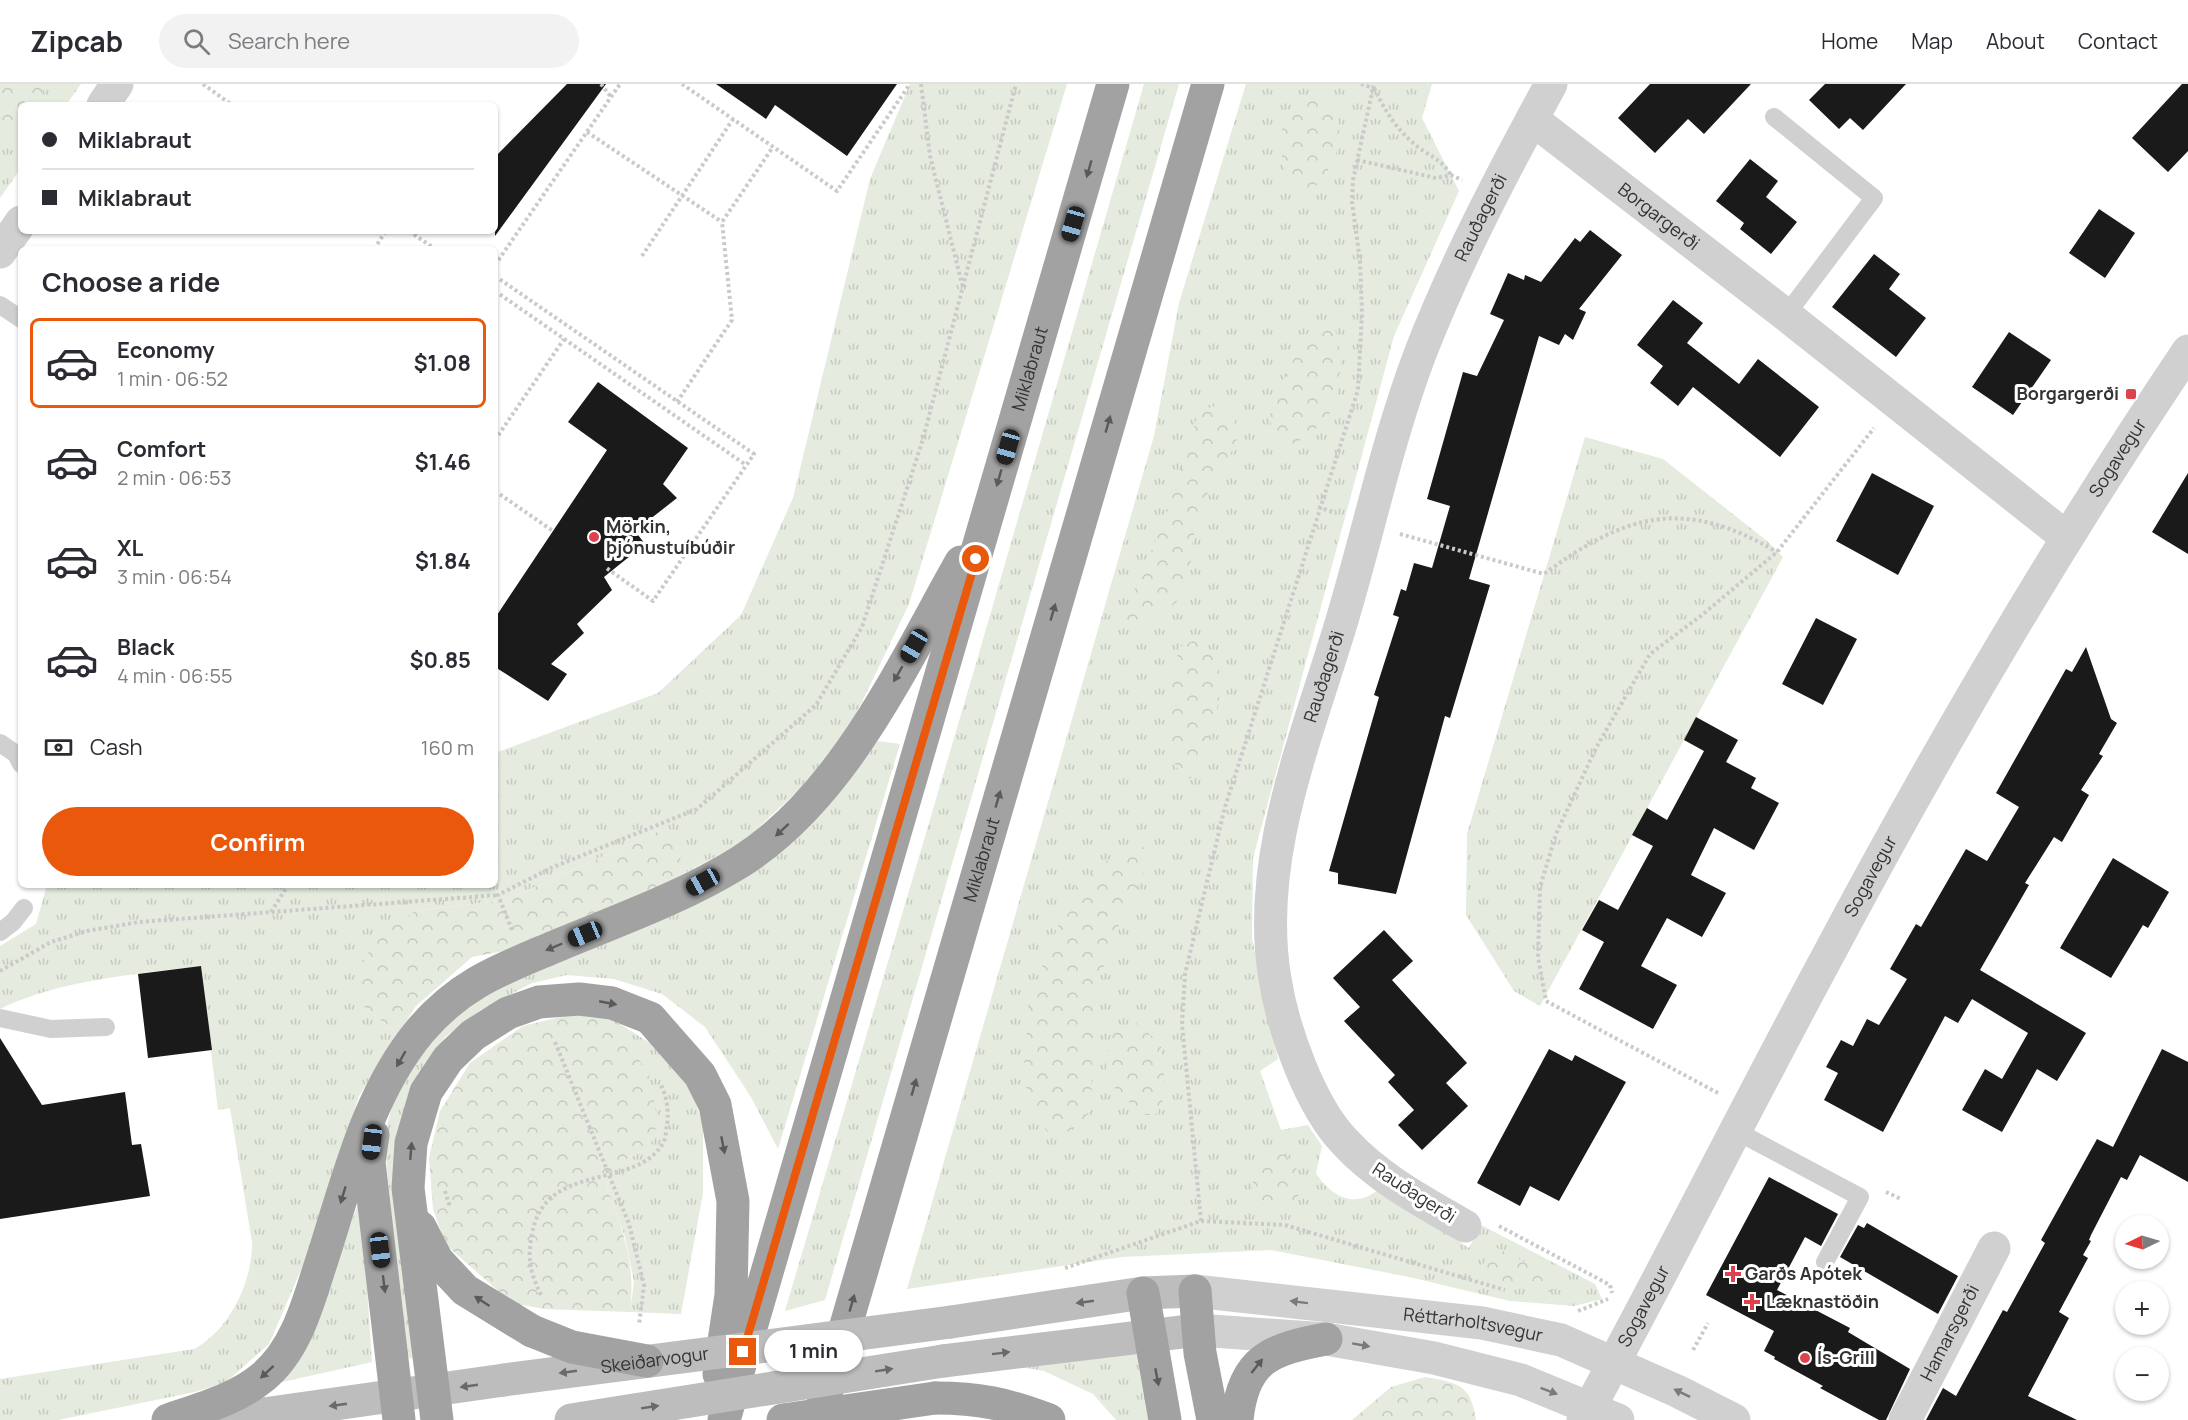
<!DOCTYPE html>
<meta charset="utf-8">
<style>
:root{--surface:#fff;--page:#f2f2f3;--text:#2b2b33;--muted:#7c7c81;--line:#e1e1e2;--accent:#ea580c}
body{margin:0;font-family:Manrope,sans-serif;background:var(--page);color:var(--text);height:100vh;display:flex;flex-direction:column;font-size:22px;white-space:nowrap}
*{box-sizing:border-box;margin:0}
p{font-size:20px;color:var(--muted)}
.icon{flex:none;width:33px;height:33px;fill:none;stroke:currentColor;stroke-width:2;stroke-linecap:round;stroke-linejoin:round}
.map{position:relative;flex:1;overflow:hidden}
.sheet{position:absolute;left:18px;top:162px;width:480px;height:642px;display:flex;flex-direction:column;background:var(--surface);border-radius:9px;box-shadow:0 2px 4px #0004}
.sheet>*{flex:none}
.top-card{position:absolute;left:18px;top:18px;width:480px;height:132px;border-radius:9px;box-shadow:0 2px 4px #0004;display:grid;align-content:center;height:132px;padding:0 24px;background:var(--surface)}
.needle{width:39px;rotate:265deg}
.tools{position:absolute;left:2115px;top:1131px;display:grid;gap:12px}
.tools a{display:grid;place-items:center;width:54px;height:54px;border-radius:50%;background:var(--surface);box-shadow:0 2px 4px #0004;font-size:30px}
.end{position:absolute;width:27px;height:27px;margin:-14px;border:8px solid #ea580c;background:#fff;box-shadow:0 0 0 3px #fff}
.from{border-radius:50%}
.bubble{position:absolute;height:42px;border-radius:21px;background:var(--surface);box-shadow:0 2px 4px #0004;font-size:20px;font-weight:700;line-height:42px;text-align:center}
.car{position:absolute;width:18px;height:36px;margin:-18px -9px;border-radius:8px;box-shadow:0 0 4px 2px #0007;background:linear-gradient(#222 24%,#8ab4d8 0 40%,#222 0 76%,#8ab4d8 0 86%,#222 0)}
.top-card b{display:flex;align-items:center;gap:21px;height:57px;font-size:22px}
.top-card b+b{border-top:2px solid var(--line)}
.top-card i{width:15px;height:15px;background:var(--text)}
ul{padding:0;list-style:none}
li{display:flex;align-items:center;gap:18px;height:90px;margin:0 12px 9px;padding:0 12px;border:3px solid transparent;border-radius:9px}
li div{flex:1}
li b{display:block;font-size:22px}
li em{font-style:normal;font-weight:700}
li.current{border-color:var(--accent)}
li>.icon{width:54px;height:54px;stroke-width:1.5}
h2{padding:0 24px;font-size:27px;line-height:72px}
.pay{display:flex;align-items:center;gap:15px;height:66px;padding:0 24px;font-size:22px}
.pay p{margin-inline-start:auto}
.action{display:flex;gap:12px;margin-top:auto;padding:12px 24px}
.action a{flex:1;height:69px;border-radius:36px;background:var(--accent);color:#fff;font-size:24px;font-weight:700;line-height:69px;text-align:center}
header{display:flex;align-items:center;gap:36px;box-sizing:border-box;height:84px;padding:0 30px;background:var(--surface);border-bottom:2px solid var(--line)}
header strong{font-size:28px}
nav{display:flex;gap:33px;margin-inline-start:auto;font-size:21px}
.search{width:420px;height:54px;background:var(--page);display:flex;align-items:center;gap:15px;box-sizing:border-box;padding:0 21px;border-radius:33px;color:var(--muted);font-size:22px}
.map>svg:first-child{display:block}
</style>
<header>
<strong>Zipcab</strong>
<div class="search"><svg class="icon" aria-label="search" viewBox="0 0 24 24"><circle cx="10" cy="10" r="6"/><path d="M15 15l6 6"/></svg>Search here</div>
<nav><a>Home</a><a>Map</a><a>About</a><a>Contact</a></nav>
</header>
<div class="map">
<svg width="2188" height="1336" viewBox="0 0 2188 1336">
<defs>
<pattern id="grass-tufts" width="24" height="20" patternUnits="userSpaceOnUse" patternTransform="scale(1.5)"><rect width="24" height="20" fill="#e5ebdf"/><path d="M3 7l-1-3M5 7V3M7 7l1-3M15 17l-1-3M17 17v-4M19 17l1-3" fill="none" stroke="#c5cac0"/></pattern>
<pattern id="forest-crowns" width="20" height="18" patternUnits="userSpaceOnUse" patternTransform="scale(1.5)"><rect width="20" height="18" fill="#e5ebdf"/><path d="M2 6a3 3 0 1 1 6 0M12 15a3 3 0 1 1 6 0" fill="none" stroke="#c5cac0"/></pattern>
</defs>
<rect width="100%" height="100%" fill="#fff"/>
<!-- grass -->
<path fill="url(#grass-tufts)" d="M0 0H81L66 21H21V84L0 114Z
M910 0H1067L909 520 837 670 742 759 677 793 659 747 506 816 415 827 365 924 398 950 359 1012 310 1165 269 1260 226 1298 195 1308 58 1336H0V1295L194 1265C229 1247 253 1197 252 1158L230 1024 218 1026 201 882C137 890 58 896 0 925V862L36 840 47 801H495V669L658 609 741 531 793 414 870 95Z
M1144 0H1179L825 1216 785 1227 975 583Z
M1246 0H1432L1422 34 1459 107 1394 252 1253 774 1252 854 1278 975 1260 987 1281 1046 1308 1041 1322 1062 1316 1089C1331 1113 1356 1126 1380 1104L1469 1164 1481 1141 1595 1200 1602 1215 1574 1222 1510 1217 1409 1193 1271 1166 1122 1173 907 1205 1154 352 1179 219Z
M1585 353 1663 375 1767 457 1783 473 1540 922 1514 907 1466 831 1467 750Z
M878 657 900 660 778 1065 751 1013 705 943 662 910 614 895 567 891 532 899 481 926 445 953 415 1009 416 1275 405 1273 384 1053 400 993 438 944 491 902 593 862 734 801 833 716Z
M609 933 664 968 690 1003 703 1040V1109L681 1230 630 1228 634 1198 625 1153 607 1103 614 1082 650 1063Z
M361 1112 372 1278 260 1303 341 1166Z
M1144 1261 1156 1336H1116L1093 1310 1044 1287 997 1279Z"/>
<!-- forest -->
<path fill="url(#forest-crowns)" d="M0 0H50L42 8 39 21H21V45L0 56Z
M1314 15 1333 21C1348 49 1335 86 1311 106L1295 100 1283 82 1280 49 1292 26Z
M1330 237C1346 256 1342 312 1328 332 1319 344 1306 352 1295 360L1279 356 1271 343 1270 326 1305 251Z
M1220 320 1234 334 1237 360C1216 388 1199 421 1193 456 1189 477 1193 496 1180 514 1169 529 1145 537 1129 545L1124 528 1146 482 1189 363 1195 338 1203 326Z
M1195 556C1200 559 1208 563 1211 567 1235 599 1206 664 1190 695L1181 690 1170 671 1172 588 1180 563Z
M659 747 669 755 681 772 677 793 643 811 504 867 472 873 416 922 398 950 365 924 356 892 378 851 415 827 506 816Z
M1137 757 1146 766 1147 782 1117 845 1094 909 1091 1025 1079 1041 1064 1050 1048 1049 1028 1017 1024 979 1029 926 1045 873 1076 801 1104 779Z
M572 930 609 933 648 989 658 1037 650 1063 614 1082 607 1103C623 1147 636 1179 630 1228L544 1225 512 1219 446 1161 433 1125 429 1074 440 1027 470 979 523 942Z
M1135 938 1161 960C1162 981 1171 1015 1155 1031H1144C1109 1001 1097 993 1113 945Z
M1275 1067C1296 1074 1298 1087 1303 1107L1289 1120 1266 1122 1252 1109 1254 1087 1262 1072Z
M1497 1164 1557 1195 1556 1205C1535 1218 1498 1195 1477 1187Z
M1425 1293C1458 1299 1471 1300 1476 1336H1352L1391 1303Z"/>
<!-- building -->
<path fill="#1a1a1a" d="M567 0H606L495 152V73Z
M716 0H897L847 72 775 21 766 35Z
M1650 0H1751L1704 50 1688 35 1655 69 1618 34Z
M1825 0H1906L1863 46 1850 34 1839 45 1809 16Z
M2182 0H2188V67L2168 88 2132 54Z
M1750 75 1778 97 1766 113 1797 138 1771 170 1740 145 1744 139 1716 117Z
M2099 125 2135 149 2105 194 2069 169Z
M1590 146 1622 171 1579 225 1586 228 1573 256 1565 250 1559 261 1539 252 1469 495 1490 501 1450 634 1445 632 1396 810 1338 800V789L1329 787 1379 613 1374 611 1399 533 1393 531 1401 505 1406 507 1414 479 1432 484 1450 422 1427 415 1463 288 1477 292 1504 236 1490 230 1508 189 1524 196 1525 191 1541 198 1575 154 1580 158Z
M1874 170 1900 190 1889 205 1926 234 1896 273 1832 223Z
M1673 216 1703 239 1687 259 1739 300 1758 275 1819 323 1780 373 1693 303 1678 322 1650 299 1663 282 1637 261Z
M2009 248 2051 276 2013 331 1972 303Z
M598 298 688 364 663 400 677 414 635 447 645 460 604 493 612 506 577 540 584 549 551 580 567 590 548 617 495 583V534L607 366 568 338Z
M1872 389 1934 422 1898 491 1836 457Z
M2188 389V470L2152 448Z
M1816 534 1857 555 1823 621 1782 600Z
M2086 563 2111 635 2117 639 2099 670 2103 672 2081 706 2089 711 2062 758 2054 753 2025 799 2029 801 1980 886 2086 949 2057 997 2037 985 2002 1048 1962 1026 1985 985 2002 995 2028 949 1972 915 1958 939 1945 932 1883 1048 1824 1016 1838 989 1826 983 1841 956 1853 962 1867 935 1879 941 1907 895 1890 885 1916 840 1921 843 1966 765 1987 777 2019 723 1996 709 2066 585 2072 588Z
M1696 633 1738 656 1726 678 1756 694 1751 704 1779 719 1754 766 1714 744 1691 791 1726 809 1702 853 1667 834 1641 882 1677 901 1653 945 1579 905 1604 858 1582 846 1599 816 1618 826 1653 762 1632 751 1647 724 1667 736 1704 667 1684 656Z
M2113 774 2169 808 2148 844 2143 841 2111 894 2060 864Z
M1384 846 1413 877 1392 896 1467 979 1446 999 1468 1022 1422 1066 1398 1041 1414 1026 1388 998 1395 991 1344 937 1360 923 1333 894Z
M201 882 212 966 148 974 138 890Z
M0 954 42 1021 125 1008 132 1061 141 1060 150 1112 0 1135Z
M1549 965 1572 977 1575 971 1626 998 1559 1117 1530 1102 1520 1122 1477 1099Z
M2162 965 2188 978V1098L2140 1071 2127 1096 2121 1093 2091 1151 2089 1156 2091 1157 2083 1171 2088 1174 2059 1228 2069 1234 2028 1312 2077 1336H1926L1943 1304 1956 1312 2003 1226 2007 1228 2045 1159 2041 1156 2097 1055 2113 1063Z
M1769 1093 1838 1130 1821 1162 1805 1153 1777 1206 1850 1244 1848 1248 1910 1285 1886 1336H1879L1820 1304 1823 1302 1774 1275 1775 1273 1764 1267 1774 1247 1706 1211Z
M1867 1139 1958 1192 1938 1230 1840 1173 1858 1141 1864 1144Z"/>
<g fill="none" stroke-linecap="round" stroke-linejoin="round">
<!-- path -->
<path stroke="#cacaca" stroke-width="4" stroke-dasharray="3 3" stroke-linecap="butt" d="M203 0 232 21
M601 0 611 13
M682 0 837 107 910 0
M921 0 930 72 962 200
M1361 0 1373 4 1374 0
M1374 4C1384 25 1395 43 1412 58 1427 72 1440 73 1451 91
M587 48 722 138
M1357 76 1436 94 1451 91 1462 96
M409 147 435 165
M374 165 386 147
M642 172 733 35
M495 181 620 0
M495 192 754 370 653 517 605 483
M495 207 746 381
M677 318 732 236 722 138 773 63
M495 356 564 255
M495 407 553 447
M1318 423 1336 429
M1400 450 1544 490C1627 429 1684 413 1777 468
M271 828 288 801
M512 846 498 811 551 784 697 725 816 621 862 543 923 355 1016 0
M0 887 51 858 87 847 139 838 498 811
M555 958 629 1140 644 1201 639 1241
M1718 1009 1546 917 1538 873 1540 803 1556 750 1596 664 1650 570 1702 531 1777 468 1874 344
M445 1107 450 1123
M1886 1108 1901 1115
M1201 1137 1182 940 1185 890 1225 723 1358 306 1362 229 1360 177 1352 118 1353 96 1373 4
M1499 1142 1610 1201 1612 1209
M1065 1184 1201 1137 1285 1141 1505 1206
M541 1211C530 1187 527 1176 532 1150 545 1076 636 1107 663 1059 666 1054 666 1046 667 1041 669 1028 667 1013 661 1001
M1578 1227 1608 1215
M1693 1266 1708 1239"/>
<!-- service -->
<path stroke="#d0d0d0" stroke-width="18" d="M1774 33 1874 114 1786 231
M0 221 21 235
M0 659 16 670 21 680
M0 848 13 838 24 824
M0 934 51 945 106 943
M1736 1047 1860 1113 1825 1178"/>
<!-- minor -->
<g stroke="#d0d0d0" stroke-width="33">
<path d="M103 21 117 0"/>
<path id="s1" d="M1532 35 1786 231 2066 453"/>
<path d="M0 168 21 138"/>
<path id="s2" d="M1465 1142C1423 1118 1378 1094 1345 1058 1310 1022 1283 945 1275 895 1255 777 1305 658 1339 546 1367 455 1386 360 1420 270 1456 177 1503 88 1551 0"/>
<path id="s3" d="M1583 1336C1666 1184 1743 1029 1825 877 1936 668 2056 463 2188 267"/>
<path id="s4" d="M1905 1336 1994 1164"/>
</g>
<!-- tertiary -->
<g stroke="#d0d0d0" stroke-width="33">
<path id="s5" d="M1195 1207 1482 1239 1561 1256 1677 1307 1734 1336"/>
<path d="M1198 1246 1326 1255 1434 1274 1521 1296 1618 1336"/>
</g>
<!-- secondary -->
<path stroke="#bdbdbd" stroke-width="33" d="M951 1238 1143 1209 1195 1207
M943 1277 1198 1246
M222 1336 504 1296"/>
<!-- trunk -->
<g stroke="#a2a2a2" stroke-width="33">
<path d="M373 1051 369 1078 399 1336"/>
<path d="M420 1143 437 1176 465 1206 532 1247"/>
<path d="M1195 1207 1200 1269 1213 1336"/>
<path d="M1143 1209 1165 1336"/>
<path d="M935 1314C980 1314 1007 1320 1049 1336"/>
<path id="s6" d="M823 1320 1208 0"/>
<path d="M168 1336C200 1325 237 1315 263 1293 297 1265 308 1218 321 1179 347 1100 366 1012 420 947 460 900 499 886 554 863 616 837 682 814 740 778 844 712 902 582 961 478"/>
<path d="M437 1336 408 1104 411 1059 426 1008 448 975 473 951 508 929 539 918 579 915 612 919 650 934 700 991 715 1021 733 1117 731 1211 719 1290"/>
<path id="s7" d="M724 1336 1113 0"/>
<path d="M1237 1336C1243 1274 1272 1265 1326 1255"/>
</g>
<!-- secondary-bridge -->
<g stroke="#bdbdbd" stroke-width="33">
<path id="s8" d="M504 1296 951 1238"/>
<path d="M571 1336 943 1277"/>
</g>
<!-- trunk-bridge -->
<path stroke="#a2a2a2" stroke-width="33" d="M532 1247 572 1263 647 1277
M783 1336 935 1314"/>
</g>
<!-- one-way arrows -->
<defs><path id="oneway-solid" d="M-6-.8H1V-3.2L6.5 0L1 3.2V.8H-6Z" transform="scale(1.5)"/></defs>
<g fill="#5a5a5a">
<use href="#oneway-solid" transform="translate(1089 85) rotate(106)"/>
<use href="#oneway-solid" transform="translate(1108 340) rotate(-74)"/>
<use href="#oneway-solid" transform="translate(999 394) rotate(106)"/>
<use href="#oneway-solid" transform="translate(1053 528) rotate(-74)"/>
<use href="#oneway-solid" transform="translate(898 590) rotate(120)"/>
<use href="#oneway-solid" transform="translate(998 715) rotate(-74)"/>
<use href="#oneway-solid" transform="translate(782 746) rotate(137)"/>
<use href="#oneway-solid" transform="translate(554 863) rotate(157)"/>
<use href="#oneway-solid" transform="translate(608 919) rotate(11)"/>
<use href="#oneway-solid" transform="translate(401 975) rotate(120)"/>
<use href="#oneway-solid" transform="translate(914 1003) rotate(-74)"/>
<use href="#oneway-solid" transform="translate(723 1061) rotate(79)"/>
<use href="#oneway-solid" transform="translate(411 1067) rotate(-85)"/>
<use href="#oneway-solid" transform="translate(343 1111) rotate(107)"/>
<use href="#oneway-solid" transform="translate(384 1200) rotate(83)"/>
<use href="#oneway-solid" transform="translate(482 1217) rotate(-147)"/>
<use href="#oneway-solid" transform="translate(852 1219) rotate(-74)"/>
<use href="#oneway-solid" transform="translate(1257 1282) rotate(-52)"/>
<use href="#oneway-solid" transform="translate(267 1288) rotate(137)"/>
<use href="#oneway-solid" transform="translate(1157 1293) rotate(79)"/>
</g>
<g fill="#6a6a6a">
<use href="#oneway-solid" transform="translate(1085 1218) rotate(172)"/>
<use href="#oneway-solid" transform="translate(1001 1269) rotate(-7)"/>
<use href="#oneway-solid" transform="translate(884 1286) rotate(-9)"/>
<use href="#oneway-solid" transform="translate(568 1288) rotate(172)"/>
<use href="#oneway-solid" transform="translate(469 1302) rotate(172)"/>
<use href="#oneway-solid" transform="translate(338 1321) rotate(172)"/>
<use href="#oneway-solid" transform="translate(650 1323) rotate(-9)"/>
</g>
<g fill="#7a7a7a">
<use href="#oneway-solid" transform="translate(1299 1218) rotate(-173)"/>
<use href="#oneway-solid" transform="translate(1361 1261) rotate(10)"/>
<use href="#oneway-solid" transform="translate(1549 1307) rotate(21)"/>
<use href="#oneway-solid" transform="translate(1682 1309) rotate(-154)"/>
</g>
<g fill="none" stroke-linecap="round" stroke-linejoin="round">
<!-- route -->
<path stroke="#ea580c" stroke-width="8" d="M743 1268 976 475"/>
</g>
<!-- markers -->
<g fill="#dc434c" stroke="#fff" stroke-width="2">
<rect x="2125" y="304" width="12" height="12" rx="3"/>
<circle cx="594" cy="453" r="6"/>
<path d="M1730 1181h6v6h6v6h-6v6h-6v-6h-6v-6h6z"/>
<path d="M1749 1209h6v6h6v6h-6v6h-6v-6h-6v-6h6z"/>
<circle cx="1805" cy="1274" r="6"/>
</g>
<g text-anchor="middle" stroke-width="6" stroke-linejoin="round" paint-order="stroke">
<!-- street labels -->
<g font-size="18" fill="#333" stroke="#fff">
<text dy="6" stroke="none"><textPath href="#s1" startOffset="160">Borgargerði</textPath></text>
<text dy="6" stroke="none"><textPath href="#s2" startOffset="1122">Rauðagerði</textPath></text>
<text dy="6" stroke="none"><textPath href="#s7" startOffset="1095">Miklabraut</textPath></text>
<text dy="6" stroke="none"><textPath href="#s3" startOffset="1101">Sogavegur</textPath></text>
<text dy="6" stroke="none"><textPath href="#s2" startOffset="636">Rauðagerði</textPath></text>
<text dy="6" stroke="none"><textPath href="#s6" startOffset="567">Miklabraut</textPath></text>
<text dy="6" stroke="none"><textPath href="#s3" startOffset="615">Sogavegur</textPath></text>
<text transform="translate(1414 1109) rotate(33)" y="6">Rauðagerði</text>
<text dy="6" stroke="none"><textPath href="#s3" startOffset="129">Sogavegur</textPath></text>
<text dy="6" stroke="none"><textPath href="#s5" startOffset="280">Réttarholtsvegur</textPath></text>
<text dy="6" stroke="none"><textPath href="#s4" startOffset="98">Hamarsgerði</textPath></text>
<text dy="6" stroke="none"><textPath href="#s8" startOffset="152">Skeiðarvogur</textPath></text>
</g>
<!-- poi labels -->
<g font-size="18" font-weight="bold" fill="#333" stroke="#fff" text-anchor="start">
<text x="2119" y="316" text-anchor="end">Borgargerði</text>
<text x="606" y="449">Mörkin,<tspan x="606" dy="21">þjónustuíbúðir</tspan></text>
<text x="1745" y="1196">Garðs Apótek</text>
<text x="1766" y="1224">Læknastöðin</text>
<text x="1817" y="1280">Ís-Grill</text>
</g>
</g>
</svg>
<div class="tools">
<a><svg class="needle" viewBox="-14 -14 28 28"><path d="M0-13l5 13h-10z" fill="#e53935"/><path d="M0 13l5-13h-10z" fill="#7c7c81"/></svg></a>
<a>+</a>
<a>−</a>
</div>
<i class="end from" style="left:976px;top:475px"></i>
<i class="end" style="left:743px;top:1268px"></i>
<div class="bubble" style="left:764px;top:1246px;width:99px">1 min</div>
<i class="car" style="left:1073px;top:140px;rotate:196deg"></i>
<i class="car" style="left:1008px;top:363px;rotate:196deg"></i>
<i class="car" style="left:914px;top:562px;rotate:210deg"></i>
<i class="car" style="left:703px;top:798px;rotate:241deg"></i>
<i class="car" style="left:585px;top:850px;rotate:247deg"></i>
<i class="car" style="left:372px;top:1058px;rotate:187deg"></i>
<i class="car" style="left:380px;top:1166px;rotate:173deg"></i>
<div class="top-card">
<b><i class="from"></i>Miklabraut</b>
<b><i></i>Miklabraut</b>
</div>
<section class="sheet">
<h2>Choose a ride</h2>
<ul>
<li class="current"><svg class="icon" aria-label="car" viewBox="0 0 24 24"><path d="M5 17H2v-5l4-1 3-4h7l3 4 3 1v5h-3M9 17h6M6 11h13"/><circle cx="7" cy="17" r="2"/><circle cx="17" cy="17" r="2"/></svg><div><b>Economy</b><p>1 min · 06:52</p></div><em>$1.08</em></li>
<li><svg class="icon" aria-label="car" viewBox="0 0 24 24"><path d="M5 17H2v-5l4-1 3-4h7l3 4 3 1v5h-3M9 17h6M6 11h13"/><circle cx="7" cy="17" r="2"/><circle cx="17" cy="17" r="2"/></svg><div><b>Comfort</b><p>2 min · 06:53</p></div><em>$1.46</em></li>
<li><svg class="icon" aria-label="car" viewBox="0 0 24 24"><path d="M5 17H2v-5l4-1 3-4h7l3 4 3 1v5h-3M9 17h6M6 11h13"/><circle cx="7" cy="17" r="2"/><circle cx="17" cy="17" r="2"/></svg><div><b>XL</b><p>3 min · 06:54</p></div><em>$1.84</em></li>
<li><svg class="icon" aria-label="car" viewBox="0 0 24 24"><path d="M5 17H2v-5l4-1 3-4h7l3 4 3 1v5h-3M9 17h6M6 11h13"/><circle cx="7" cy="17" r="2"/><circle cx="17" cy="17" r="2"/></svg><div><b>Black</b><p>4 min · 06:55</p></div><em>$0.85</em></li>
</ul>
<div class="pay"><svg class="icon" aria-label="cash" viewBox="0 0 24 24"><path d="M3 7h18v10H3z"/><circle cx="12" cy="12" r="2"/></svg>Cash<p>160 m</p></div>
<div class="action"><a>Confirm</a></div>
</section>
</div>
